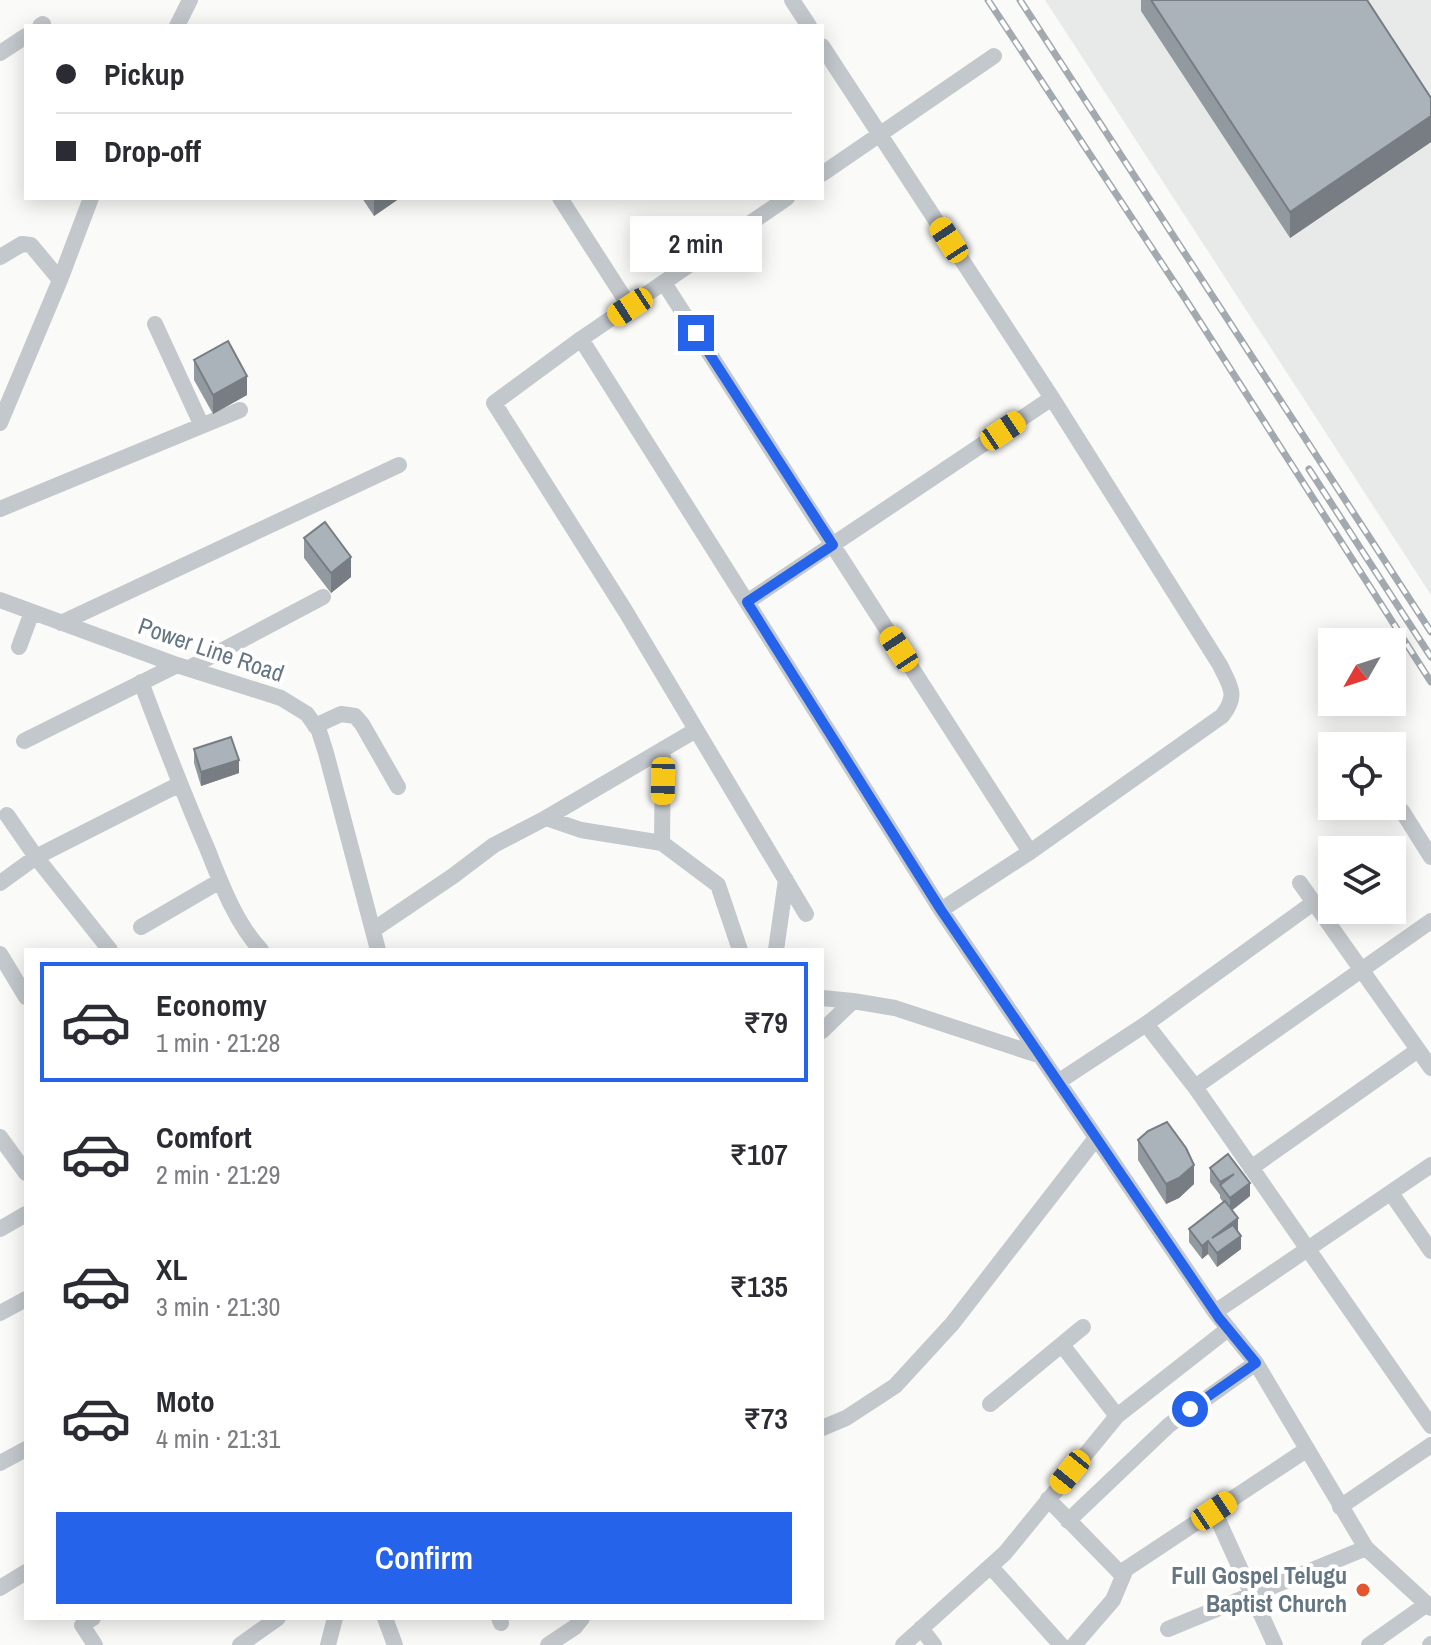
<!DOCTYPE html>
<meta charset="utf-8">
<style>
:root{--surface:#fff;--page:#f2f2f3;--text:#2b2b33;--muted:#7c7c81;--line:#e1e1e2;--accent:#2563eb}
body{margin:0;font-family:"Archivo Narrow",sans-serif;background:var(--page);color:var(--text);height:100vh;display:flex;flex-direction:column;font-size:30px;white-space:nowrap}
*{box-sizing:border-box;margin:0}
p{font-size:26px;color:var(--muted)}
.icon{flex:none;width:44px;height:44px;fill:none;stroke:currentColor;stroke-width:2;stroke-linecap:round;stroke-linejoin:round}
.map{position:relative;flex:1;overflow:hidden}
.side{position:absolute;left:24px;top:948px;width:800px;height:672px;display:flex;flex-direction:column;background:var(--surface);border-radius:0px;box-shadow:0 4px 20px #0003}
.side>*{flex:none}
.top-card{position:absolute;left:24px;top:24px;width:800px;height:176px;border-radius:0px;box-shadow:0 4px 20px #0003;display:grid;align-content:center;height:176px;padding:0 32px;background:var(--surface)}
.needle{width:52px;rotate:231deg}
.fabs{position:absolute;left:1318px;top:628px;display:grid;gap:16px}
.fabs a{display:grid;place-items:center;width:88px;height:88px;border-radius:0px;background:var(--surface);box-shadow:0 4px 20px #0003;font-size:40px}
.end{position:absolute;width:36px;height:36px;margin:-18px;border:10px solid #2563eb;background:#fff;box-shadow:0 0 0 4px #fff}
.from{border-radius:50%}
.bubble{position:absolute;height:56px;border-radius:0px;background:var(--surface);box-shadow:0 4px 20px #0003;font-size:26px;font-weight:600;line-height:56px;text-align:center}
.car{position:absolute;width:24px;height:48px;margin:-24px -12px;border-radius:10px;box-shadow:0 0 6px 2px #0007;background:linear-gradient(#f5c518 24%,#345 0 40%,#f5c518 0 76%,#345 0 86%,#f5c518 0)}
.top-card b{display:flex;align-items:center;gap:28px;height:76px;font-size:30px}
.top-card b+b{border-top:2px solid var(--line)}
.top-card i{width:20px;height:20px;background:var(--text)}
ul{padding:14px 0 0;list-style:none}
li{display:flex;align-items:center;gap:24px;height:120px;margin:0 16px 12px;padding:0 16px;border:4px solid transparent;border-radius:0px}
li div{flex:1}
li b{display:block;font-size:30px}
li em{font-style:normal;font-weight:600}
li.selected{border-color:var(--accent)}
li>.icon{width:72px;height:72px;stroke-width:1.5}
.button{display:flex;gap:16px;margin-top:auto;padding:16px 32px}
.button a{flex:1;height:92px;border-radius:0px;background:var(--accent);color:#fff;font-size:32px;font-weight:600;line-height:92px;text-align:center}
.map>svg:first-child{display:block}
</style>
<div class="map">
<svg width="1431" height="1645" viewBox="0 0 1431 1645">
<rect width="100%" height="100%" fill="#fafaf8"/>
<!-- built -->
<path fill="#e8e9e9" d="M1045 0H1431V595Z"/>
<g fill="none" stroke-linecap="round" stroke-linejoin="round">
<!-- minor -->
<path stroke="#c3c8cc" stroke-width="16" d="M792 0 809 26
M40 26 43 24
M177 26 190 0
M822 46 1052 398 1220 665C1230 686 1239 695 1222 716L1030 852 941 910 1215 1312 1256 1363 1366 1548 1431 1608
M0 53 26 36
M822 174 994 56
M560 198 630 307
M787 198 581 339 494 403 626 612 806 914
M0 257 22 244 31 245 60 280
M664 283 1030 852
M155 324 202 426
M581 339 941 910
M0 423 60 280 91 198
M0 509 240 410
M0 600 177 665 281 698 307 714 319 731 326 753 378 950
M747 602 1052 398
M61 623 399 465
M19 647 32 612
M189 668 323 597
M141 682C162 738 183 793 207 848 221 883 235 922 261 950
M315 726 341 714 355 716 362 724 398 787
M24 741 177 665
M1402 811 1431 857
M7 815 36 857 110 950
M546 818 696 730
M662 843 663 749
M0 883 36 857 180 784
M1300 883 1431 1068
M141 927 220 881
M373 930 453 876 494 845 546 818 581 830 662 843 718 885 740 950
M776 950 786 880
M0 954 26 997
M822 998 853 1001
M1146 1024 1313 903
M822 1031 853 1001 895 1008 1041 1056
M1058 1082 1146 1024 1195 1087 1431 1426
M1195 1087 1431 921
M0 1137 26 1173
M1251 1168 1418 1050
M1391 1193 1431 1251
M0 1229 26 1214
M1215 1312 1431 1165
M0 1313 26 1299
M1062 1345 1117 1416
M990 1404 1083 1327
M822 1428 846 1418 895 1386 952 1324 1096 1138
M0 1463 26 1449
M1048 1499 1123 1576
M1340 1507 1431 1445
M1214 1511 1275 1645
M1068 1521 1169 1425 1256 1363
M991 1567 1061 1645
M0 1588 26 1572
M93 1618 82 1625 95 1645
M385 1618 395 1645
M499 1618 501 1623
M921 1628 934 1645
M1168 1629 1366 1548
M240 1645 278 1618
M328 1645 335 1618
M548 1645 575 1627 582 1618
M903 1645 1005 1553 1117 1416 1228 1329
M1074 1645 1113 1600 1126 1569 1306 1450
M1369 1645 1427 1604
M1430 1645 1431 1644"/>
<defs>
<path id="rail" d="M988 0 1186 300 1431 682
M1020 0 1431 632
M1309 469 1431 657"/>
</defs>
<!-- rail casing -->
<use href="#rail" stroke="#a2aab0" stroke-width="7"/>
<!-- rail -->
<use href="#rail" stroke="#fff" stroke-width="4" stroke-dasharray="12" stroke-linecap="butt"/>
</g>
<!-- wall -->
<path fill="#929a9f" d="M1141 0H1367L1431 98V142L1290 238 1141 11Z
M362 198H400L374 216Z
M194 360 247 395 213 414 194 380Z
M304 538 351 577 331 593 304 558Z
M194 749 239 773 201 786 194 763Z
M1138 1140 1194 1184 1179 1198 1166 1204 1138 1160Z
M1210 1168 1250 1196 1232 1210 1238 1231 1241 1249 1217 1267 1208 1254 1202 1259 1189 1242V1229L1223 1202 1220 1198V1195L1210 1182Z"/>
<!-- shaded-wall -->
<path fill="#777d82" d="M1431 116V142L1290 238V212Z
M374 198H400L374 216Z
M247 376V395L213 414V395Z
M351 557V577L331 593V573Z
M239 760V773L201 786V772Z
M1194 1165V1184L1179 1198 1166 1204V1184Z
M1250 1183V1196L1230 1212V1198Z
M1238 1218V1232L1212 1238Z
M1241 1236V1249L1217 1267V1253Z
M1208 1241V1254L1202 1259V1246Z"/>
<!-- building -->
<path fill="#aab3b9" stroke="#777d82" stroke-width="2" d="M1151 0H1367L1431 98V116L1290 212Z
M228 341 247 376 213 395 194 360Z
M325 522 351 557 331 573 304 538Z
M231 737 239 760 201 772 194 749Z
M1167 1122 1186 1148 1194 1165 1179 1178 1166 1184 1138 1140 1148 1131Z
M1228 1154 1250 1183 1230 1198 1220 1185 1234 1174 1220 1182 1210 1168Z
M1225 1201 1238 1218 1212 1238 1233 1225 1241 1236 1217 1253 1208 1241 1202 1246 1189 1229Z"/>
<g fill="none" stroke-linecap="round" stroke-linejoin="round">
<!-- route -->
<path stroke="#2563eb" stroke-width="10" d="M696 333 833 545 747 602 941 910 1219 1318 1256 1363 1190 1409"/>
</g>
<!-- markers -->
<circle fill="#e4572e" stroke="#fff" stroke-width="3" cx="1363" cy="1590" r="8"/>
<g text-anchor="middle" stroke-width="8" stroke-linejoin="round" paint-order="stroke">
<!-- street labels -->
<g font-size="24" fill="#657683" stroke="#fff">
<text transform="translate(211 650) rotate(19)" y="8">Power Line Road</text>
</g>
<!-- poi labels -->
<g font-size="24" font-weight="bold" fill="#657683" stroke="#fff" text-anchor="end">
<text x="1347" y="1584">Full Gospel Telugu<tspan x="1347" dy="28">Baptist Church</tspan></text>
</g>
</g>
</svg>
<div class="fabs">
<a><svg class="needle" viewBox="-14 -14 28 28"><path d="M0-13l5 13h-10z" fill="#e53935"/><path d="M0 13l5-13h-10z" fill="#7c7c81"/></svg></a>
<a><svg class="icon" aria-label="locate" viewBox="0 0 24 24"><circle cx="12" cy="12" r="6"/><path d="M12 2v4M12 18v4M2 12h4M18 12h4"/></svg></a>
<a><svg class="icon" aria-label="layers" viewBox="0 0 24 24"><path d="M12 4l9 5-9 5-9-5zM3 14l9 5 9-5"/></svg></a>
</div>
<i class="end from" style="left:1190px;top:1409px"></i>
<i class="end" style="left:696px;top:333px"></i>
<div class="bubble" style="left:630px;top:216px;width:132px">2 min</div>
<i class="car" style="left:949px;top:240px;rotate:327deg"></i>
<i class="car" style="left:630px;top:307px;rotate:237deg"></i>
<i class="car" style="left:1003px;top:431px;rotate:56deg"></i>
<i class="car" style="left:899px;top:649px;rotate:327deg"></i>
<i class="car" style="left:663px;top:781px;rotate:181deg"></i>
<i class="car" style="left:1070px;top:1472px;rotate:219deg"></i>
<i class="car" style="left:1214px;top:1511px;rotate:56deg"></i>
<div class="top-card">
<b><i class="from"></i>Pickup</b>
<b><i></i>Drop-off</b>
</div>
<section class="side">
<ul>
<li class="selected"><svg class="icon" aria-label="car" viewBox="0 0 24 24"><path d="M5 17H2v-5l4-1 3-4h7l3 4 3 1v5h-3M9 17h6M6 11h13"/><circle cx="7" cy="17" r="2"/><circle cx="17" cy="17" r="2"/></svg><div><b>Economy</b><p>1 min · 21:28</p></div><em>₹79</em></li>
<li><svg class="icon" aria-label="car" viewBox="0 0 24 24"><path d="M5 17H2v-5l4-1 3-4h7l3 4 3 1v5h-3M9 17h6M6 11h13"/><circle cx="7" cy="17" r="2"/><circle cx="17" cy="17" r="2"/></svg><div><b>Comfort</b><p>2 min · 21:29</p></div><em>₹107</em></li>
<li><svg class="icon" aria-label="car" viewBox="0 0 24 24"><path d="M5 17H2v-5l4-1 3-4h7l3 4 3 1v5h-3M9 17h6M6 11h13"/><circle cx="7" cy="17" r="2"/><circle cx="17" cy="17" r="2"/></svg><div><b>XL</b><p>3 min · 21:30</p></div><em>₹135</em></li>
<li><svg class="icon" aria-label="car" viewBox="0 0 24 24"><path d="M5 17H2v-5l4-1 3-4h7l3 4 3 1v5h-3M9 17h6M6 11h13"/><circle cx="7" cy="17" r="2"/><circle cx="17" cy="17" r="2"/></svg><div><b>Moto</b><p>4 min · 21:31</p></div><em>₹73</em></li>
</ul>
<div class="button"><a>Confirm</a></div>
</section>
</div>
